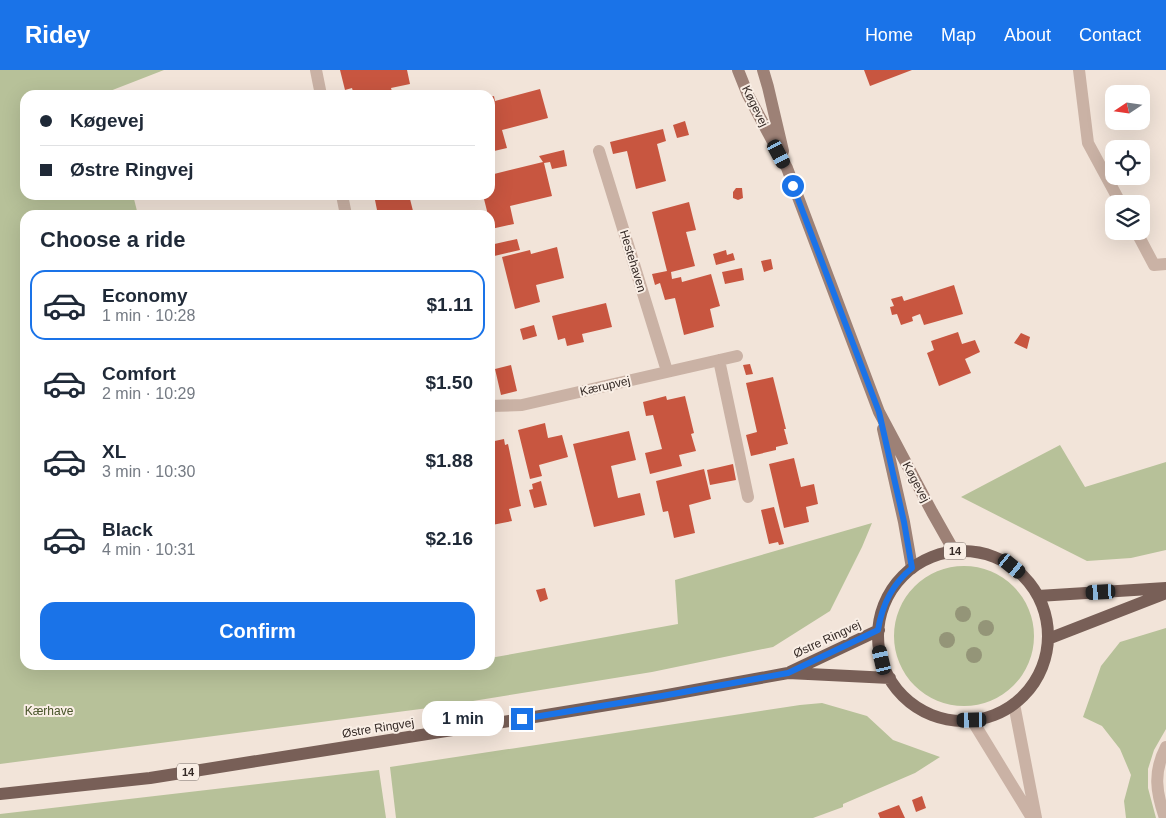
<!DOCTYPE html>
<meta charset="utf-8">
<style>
:root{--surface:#fff;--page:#f6f6f7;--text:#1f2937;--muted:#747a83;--line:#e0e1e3;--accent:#1a73e8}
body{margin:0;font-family:Helvetica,sans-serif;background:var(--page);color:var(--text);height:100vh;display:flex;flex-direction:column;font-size:19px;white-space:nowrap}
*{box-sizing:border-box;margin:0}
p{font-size:16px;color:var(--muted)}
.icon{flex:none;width:28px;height:28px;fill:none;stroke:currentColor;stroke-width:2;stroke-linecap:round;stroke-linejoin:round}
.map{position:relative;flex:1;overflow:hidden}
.side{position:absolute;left:20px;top:140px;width:475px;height:460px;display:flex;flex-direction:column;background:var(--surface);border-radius:15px;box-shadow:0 5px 20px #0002}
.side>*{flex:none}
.hud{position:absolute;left:20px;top:20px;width:475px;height:110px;border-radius:15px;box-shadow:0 5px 20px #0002;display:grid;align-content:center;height:110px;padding:0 20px;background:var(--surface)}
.needle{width:32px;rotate:257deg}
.fabs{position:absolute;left:1105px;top:15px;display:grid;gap:10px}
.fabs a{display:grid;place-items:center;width:45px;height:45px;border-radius:10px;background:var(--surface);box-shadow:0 5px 20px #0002;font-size:25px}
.end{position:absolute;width:22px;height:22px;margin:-11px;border:6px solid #1a73e8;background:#fff;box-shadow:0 0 0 2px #fff}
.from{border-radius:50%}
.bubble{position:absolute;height:35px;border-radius:15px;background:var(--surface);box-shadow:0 5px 20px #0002;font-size:16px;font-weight:700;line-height:35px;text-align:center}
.car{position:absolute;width:15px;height:30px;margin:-15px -8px;border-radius:6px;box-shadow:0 0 4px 1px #0007;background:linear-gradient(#222 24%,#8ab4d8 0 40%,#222 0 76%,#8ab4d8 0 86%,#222 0)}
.hud b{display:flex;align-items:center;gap:18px;height:48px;font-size:19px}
.hud b+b{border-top:1px solid var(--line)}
.hud i{width:12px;height:12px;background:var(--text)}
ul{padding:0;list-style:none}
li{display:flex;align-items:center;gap:15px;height:70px;margin:0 10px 8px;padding:0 10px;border:2px solid transparent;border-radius:15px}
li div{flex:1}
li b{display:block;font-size:19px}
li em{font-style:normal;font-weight:700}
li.selected{border-color:var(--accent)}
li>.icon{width:45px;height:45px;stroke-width:1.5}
h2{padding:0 20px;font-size:22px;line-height:60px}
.button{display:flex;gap:10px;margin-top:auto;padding:10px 20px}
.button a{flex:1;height:58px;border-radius:15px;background:var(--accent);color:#fff;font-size:20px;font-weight:700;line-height:58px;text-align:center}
header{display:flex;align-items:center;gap:30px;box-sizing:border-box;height:70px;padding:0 25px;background:var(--accent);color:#fff}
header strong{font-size:24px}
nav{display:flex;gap:28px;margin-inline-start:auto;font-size:18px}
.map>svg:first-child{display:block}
</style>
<header>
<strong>Ridey</strong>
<nav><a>Home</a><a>Map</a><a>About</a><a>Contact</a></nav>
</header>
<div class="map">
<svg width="1166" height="748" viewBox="0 0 1166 748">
<rect width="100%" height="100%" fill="#f2e4d9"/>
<!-- green -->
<path fill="#b7c199" d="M0 0H164L110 21 111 25H25V125H133L138 145H25V595H429L430 598 448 595H490V588L678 554 675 510 872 453 862 477 830 541 773 577 652 602 436 637 0 694Z
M1060 375 1085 417 1166 392V480L1131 488 1087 491 961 427Z
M894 566a70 70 0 1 1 140 0a70 70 0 1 1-140 0Z
M1166 558V659L1154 680 1148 699V718L1156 748H1126L1124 731 1131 705 1120 679 1102 656 1083 647 1101 596 1120 572Z
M822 633 867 646 893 670 940 687 915 703 843 734V737L813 748H396L390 697 800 635Z
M379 700 386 748H0V744Z"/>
<!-- building -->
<path fill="#c85640" d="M340 0H407L410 14 391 18 393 25H354L352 18 345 20Z
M864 0H912L870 16Z
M540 19 548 48 502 60 507 78 490 82V27L494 26 495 31Z
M685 51 689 65 677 68 673 55Z
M663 59 666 71 657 74 666 111 636 119 627 81 613 84 610 72Z
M564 80 567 96 552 99 550 92 544 93 552 126 510 136 514 154 491 159 490 145H488L483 125H490V105L543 92 539 86Z
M736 118H742L743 128 738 130 733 128V122Z
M374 125H409L413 141 408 142V145H378Z
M689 132 696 160 686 162 695 196 671 202 672 209 681 207 682 212 711 204 720 236 710 239 714 257 684 265 675 228 665 230 660 213 655 215 652 204 667 201 652 142Z
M517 169 520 180 490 187V175Z
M557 177 564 208 536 215 540 232 515 239 502 187 530 180 531 184Z
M726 180 727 185 733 183 735 190 716 195 713 184Z
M771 189 773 199 764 202 761 191Z
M742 198 744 210 725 214 722 202Z
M954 215 963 244 924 255 920 244 912 247 913 251 901 255 897 244 892 245 890 237 894 236 891 229 902 226 904 231Z
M606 233 612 257 582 264 584 272 567 276 565 268 558 270 552 246Z
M534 255 537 266 523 270 520 259Z
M958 262 962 274 975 270 980 282 965 289 971 303 939 316 927 283 934 280 931 271Z
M1021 263 1030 267 1027 279 1014 273Z
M750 294 753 304 746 305 743 295Z
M511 295 517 321 501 325 495 299Z
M773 307 786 359H784L788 374 776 377V380L751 386 746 365 757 362 746 313Z
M666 326 667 330 685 326 694 363 691 364 696 381 679 385 682 396 650 404 645 383 662 379 653 345 646 346 643 332Z
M545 353 548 368 562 365 568 387 539 395 542 406 530 409 518 360Z
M629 361 636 390 611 396 618 428 640 423 645 445 594 457 573 374Z
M504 369 505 375 508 374 521 436 509 439 512 451 492 455 491 451H490V413L495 412 492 400H490V372Z
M794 388 801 417 814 414 818 434 806 437 809 452 784 458 769 394Z
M733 394 736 410 710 415 707 400Z
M704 399 711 429 689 435 695 463 674 468 668 441 663 442 656 411Z
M541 411 547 435 534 438 529 420 533 419 532 414Z
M774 437 784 474 779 475 778 472 769 474 761 440Z
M545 518 548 529 540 532 536 520Z
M922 726 926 738 916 742 912 730Z
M899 735 905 748H880L878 743Z"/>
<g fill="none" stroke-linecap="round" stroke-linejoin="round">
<!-- minor -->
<path stroke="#cab2a5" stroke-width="12" d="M316 0 321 25
M1079 0 1088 73 1121 134
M599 81 667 301
M342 125 346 145
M1136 161 1154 195 1166 194
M719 290 748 427
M490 336 522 335 737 286
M1165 748C1156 722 1153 702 1166 677"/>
<!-- tertiary -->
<path stroke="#cab2a5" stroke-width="12" d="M1014 634 1036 748
M972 650 1032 748"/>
<!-- secondary -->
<path stroke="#9d8176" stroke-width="12" d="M738 0 748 25 787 98 879 342 932 442 954 481
M763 0 768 17 783 81
M883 359 904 452 912 498"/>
<!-- primary -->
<path stroke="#785f57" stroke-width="12" d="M878 566a85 85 0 1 1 170 0a85 85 0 1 1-170 0Z
M1038 526 1166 518
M1048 569 1166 523
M790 602 879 560
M0 724 150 708 522 649 662 626 788 603 890 608"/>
</g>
<!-- trees -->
<g fill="#949578">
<circle cx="963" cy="544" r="8"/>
<circle cx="986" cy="558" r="8"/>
<circle cx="947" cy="570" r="8"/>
<circle cx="974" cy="585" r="8"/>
</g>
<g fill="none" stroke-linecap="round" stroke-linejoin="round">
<!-- route -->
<path stroke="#1a73e8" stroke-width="6" d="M522 649 662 626 788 603 878 560C882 535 892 514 912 498L904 452 879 342 793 116"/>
</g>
<g text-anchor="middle" stroke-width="4" stroke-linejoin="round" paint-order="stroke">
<!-- shield labels -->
<g fill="#f9eee5" stroke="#70655f" stroke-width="1">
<rect x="944" y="472.5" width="22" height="17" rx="4"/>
<rect x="177" y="693.5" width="22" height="17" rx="4"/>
</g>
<g font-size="11" font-weight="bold" fill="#352a26">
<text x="955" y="485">14</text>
<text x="188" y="706">14</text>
</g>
<!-- street labels -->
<g font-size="12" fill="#352a26" stroke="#f9eee5">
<text transform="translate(755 36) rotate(64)" y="4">Køgevej</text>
<text transform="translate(633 191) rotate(73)" y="4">Hestehaven</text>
<text transform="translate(605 316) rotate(-13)" y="4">Kærupvej</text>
<text transform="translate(916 412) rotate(62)" y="4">Køgevej</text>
<text transform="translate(827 569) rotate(-25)" y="4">Østre Ringvej</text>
<text transform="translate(378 658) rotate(-9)" y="4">Østre Ringvej</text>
</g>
<!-- park labels -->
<g font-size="12" fill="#485429" stroke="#f9eee5">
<text x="49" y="645">Kærhave</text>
</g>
</g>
</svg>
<div class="fabs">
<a><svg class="needle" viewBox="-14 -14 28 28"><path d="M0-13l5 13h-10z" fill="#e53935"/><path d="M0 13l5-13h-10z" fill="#747a83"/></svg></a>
<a><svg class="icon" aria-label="locate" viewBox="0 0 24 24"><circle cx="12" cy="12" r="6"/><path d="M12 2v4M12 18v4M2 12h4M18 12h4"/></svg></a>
<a><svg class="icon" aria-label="layers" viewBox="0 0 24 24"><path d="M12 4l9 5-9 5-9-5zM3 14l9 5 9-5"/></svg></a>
</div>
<i class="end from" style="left:793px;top:116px"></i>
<i class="end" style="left:522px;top:649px"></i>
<div class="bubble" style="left:422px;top:631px;width:82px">1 min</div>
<i class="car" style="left:779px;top:84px;rotate:152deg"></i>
<i class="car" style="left:1012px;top:496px;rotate:129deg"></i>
<i class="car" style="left:1101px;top:522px;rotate:267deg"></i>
<i class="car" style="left:882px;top:590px;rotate:347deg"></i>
<i class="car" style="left:972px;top:650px;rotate:269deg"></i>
<div class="hud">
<b><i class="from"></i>Køgevej</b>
<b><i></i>Østre Ringvej</b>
</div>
<section class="side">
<h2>Choose a ride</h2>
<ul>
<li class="selected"><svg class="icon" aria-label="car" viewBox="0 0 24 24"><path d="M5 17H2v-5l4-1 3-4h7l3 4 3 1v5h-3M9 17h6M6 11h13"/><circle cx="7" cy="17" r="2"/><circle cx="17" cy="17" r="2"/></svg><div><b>Economy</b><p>1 min · 10:28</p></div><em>$1.11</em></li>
<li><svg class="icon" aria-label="car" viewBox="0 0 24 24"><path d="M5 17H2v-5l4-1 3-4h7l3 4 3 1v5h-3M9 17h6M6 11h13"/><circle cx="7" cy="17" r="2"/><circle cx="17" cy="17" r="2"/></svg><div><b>Comfort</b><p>2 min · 10:29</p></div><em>$1.50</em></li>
<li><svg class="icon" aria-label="car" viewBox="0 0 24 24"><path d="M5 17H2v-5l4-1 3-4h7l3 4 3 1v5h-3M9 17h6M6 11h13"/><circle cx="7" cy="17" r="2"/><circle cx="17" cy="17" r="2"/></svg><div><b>XL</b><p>3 min · 10:30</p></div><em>$1.88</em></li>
<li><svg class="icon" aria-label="car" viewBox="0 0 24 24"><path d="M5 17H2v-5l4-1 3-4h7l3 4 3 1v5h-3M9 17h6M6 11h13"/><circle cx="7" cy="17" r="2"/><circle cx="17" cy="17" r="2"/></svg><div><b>Black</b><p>4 min · 10:31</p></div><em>$2.16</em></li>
</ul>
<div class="button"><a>Confirm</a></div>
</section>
</div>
